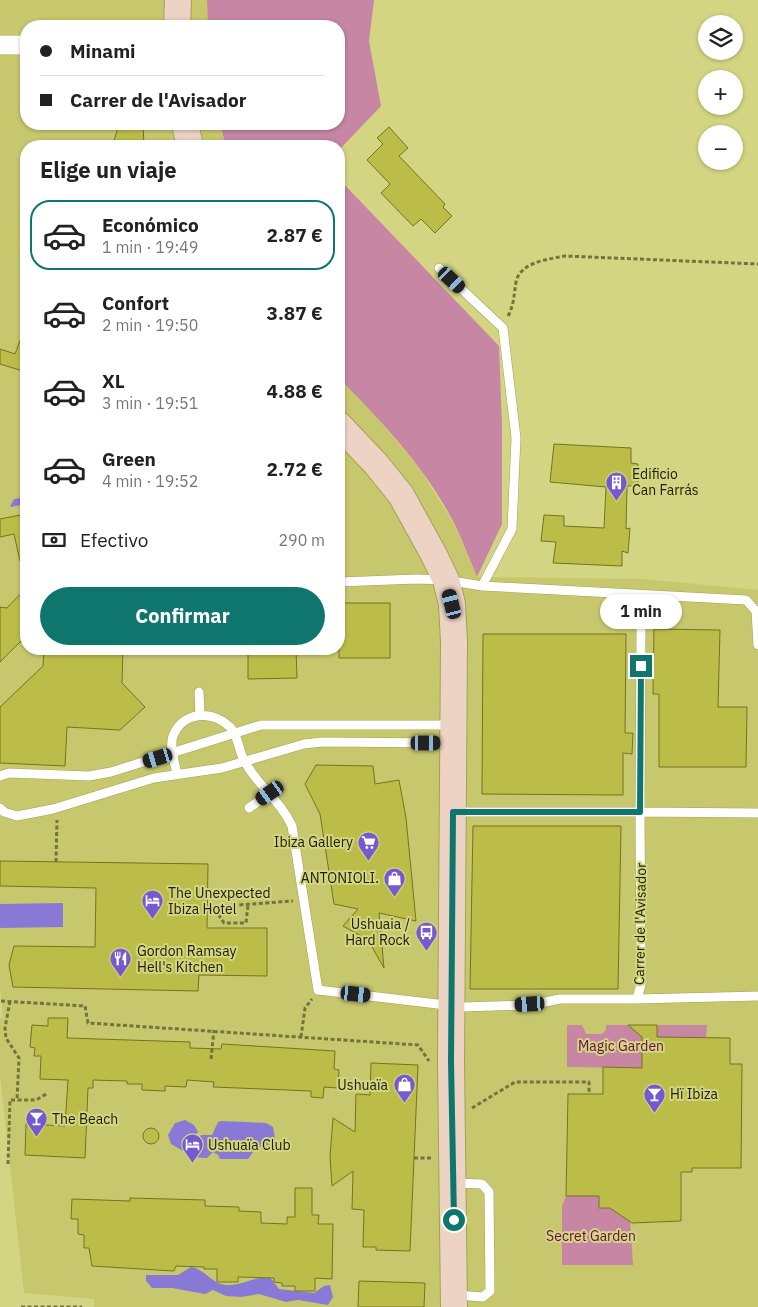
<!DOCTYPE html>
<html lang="es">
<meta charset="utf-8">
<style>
:root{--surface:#fff;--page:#f6f6f6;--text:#222;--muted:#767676;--line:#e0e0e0;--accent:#0f766e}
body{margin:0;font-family:"IBM Plex Sans",sans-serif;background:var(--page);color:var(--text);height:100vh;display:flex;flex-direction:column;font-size:19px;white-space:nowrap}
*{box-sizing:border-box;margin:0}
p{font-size:16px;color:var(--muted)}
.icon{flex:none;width:28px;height:28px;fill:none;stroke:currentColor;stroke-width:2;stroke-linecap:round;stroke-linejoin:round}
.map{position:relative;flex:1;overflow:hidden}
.sheet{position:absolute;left:20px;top:140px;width:325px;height:515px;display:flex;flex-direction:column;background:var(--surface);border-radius:20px;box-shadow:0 1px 4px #0004}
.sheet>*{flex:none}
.guide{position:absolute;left:20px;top:20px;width:325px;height:110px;border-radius:20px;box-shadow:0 1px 4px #0004;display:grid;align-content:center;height:110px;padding:0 20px;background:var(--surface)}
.buttons{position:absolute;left:698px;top:15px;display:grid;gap:10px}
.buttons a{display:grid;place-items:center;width:45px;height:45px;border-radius:50%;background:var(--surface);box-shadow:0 1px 4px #0004;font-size:25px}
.end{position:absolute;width:22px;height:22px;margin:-11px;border:6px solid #0f766e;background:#fff;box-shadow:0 0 0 2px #fff}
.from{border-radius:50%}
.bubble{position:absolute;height:35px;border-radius:18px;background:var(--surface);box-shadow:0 1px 4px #0004;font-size:16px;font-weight:700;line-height:35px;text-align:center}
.car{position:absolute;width:15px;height:30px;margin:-15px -8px;border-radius:6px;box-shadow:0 0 4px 1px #0007;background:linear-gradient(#222 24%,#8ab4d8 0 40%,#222 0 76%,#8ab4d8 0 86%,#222 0)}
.guide b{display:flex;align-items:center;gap:18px;height:48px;font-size:19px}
.guide b+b{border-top:1px solid var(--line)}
.guide i{width:12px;height:12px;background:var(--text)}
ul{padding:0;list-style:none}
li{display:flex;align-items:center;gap:15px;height:70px;margin:0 10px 8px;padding:0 10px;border:2px solid transparent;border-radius:20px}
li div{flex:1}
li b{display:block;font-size:19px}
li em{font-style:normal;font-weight:700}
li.current{border-color:var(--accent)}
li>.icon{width:45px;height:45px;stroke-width:1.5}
h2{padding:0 20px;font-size:22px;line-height:60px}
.pay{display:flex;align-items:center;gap:12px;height:55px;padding:0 20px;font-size:19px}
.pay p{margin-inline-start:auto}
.cta{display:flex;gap:10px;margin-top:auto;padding:10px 20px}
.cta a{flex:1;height:58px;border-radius:30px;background:var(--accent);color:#fff;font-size:20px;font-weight:700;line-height:58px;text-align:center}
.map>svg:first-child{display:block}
</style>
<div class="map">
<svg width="758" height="1307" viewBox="0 0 758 1307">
<rect width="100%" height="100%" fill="#d3d582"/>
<!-- built -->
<path fill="#c7c86d" d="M0 0H207L208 26H26V124H220L226 146H26V649H339V378L373 413 419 468 454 524 477 577 644 579 758 590V1307H94V1299L24 1293 0 1075V1018L3 1017 0 987Z"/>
<!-- green -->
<path fill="#c686a4" d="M207 0H374L369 41 381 106 339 150V146H226L220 124H339V26H208Z
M339 179 499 346 502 425V524L477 577C470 560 463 542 455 525 427 469 382 422 339 378Z
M567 1025H582L586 1034H602L606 1030V1025H636L657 1034V1025H707L706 1038 642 1068 567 1067Z
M566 1196H599V1208H610L630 1219 633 1265H562V1206Z"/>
<!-- water -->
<path fill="#8979d6" d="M26 497V504L10 507 14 499Z
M63 903V927L0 928V904Z
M185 1120 194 1125 198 1132 183 1151 171 1144 168 1135 175 1123Z
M221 1121 266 1123 273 1127 275 1138 271 1144 256 1148 248 1159H220L218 1155 213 1152 207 1158 189 1157 187 1152 201 1135H212L218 1122Z
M191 1267C199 1267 210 1279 218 1283 233 1290 254 1277 269 1276L279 1289 314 1293 324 1286 330 1285 333 1297 328 1305 298 1300 286 1302 259 1294 241 1297 226 1296 213 1290 205 1294 172 1288H152L146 1281V1275H178Z"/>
<!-- building -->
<path fill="#bcbd49" stroke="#74741e" d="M119 124H143L144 146 113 144Z
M389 127 408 148 399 156 445 204 443 207 452 216 435 233 421 219 413 226 381 193 390 184 367 160 383 144 377 138Z
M24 330H26V372L0 364V349L15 354Z
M554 444 631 448V463L638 464V486H627L626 529 630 528 628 553 622 551V566L553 563 556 542 541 541 544 515 564 516V526L604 528 606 487 550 482Z
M26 514V560L20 561 14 534 0 537V519Z
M26 588V642H20L0 662V607L7 608Z
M339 603H390V658H339Z
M654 629 720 630 718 707H747L746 767H659V694H653Z
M483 634H626L625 733H633L632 754 623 753V795L482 794Z
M44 649H123L122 683 145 707 120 730 67 727 65 766 0 763V707L43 666Z
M248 649H296L297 678 248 679Z
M316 765 373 766 375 784 399 780 406 818 416 921 379 913 384 968 368 940 343 926 358 909 334 904 320 814 305 784Z
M473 826H621L618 989H470Z
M0 861 208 864 207 928H267V976L199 975 198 991 13 987 9 965 14 946 95 947 96 888 0 886Z
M48 1018H68L67 1038 190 1042V1048L221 1049 222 1044 335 1051 334 1069 339 1070 338 1088 324 1087 323 1098 311 1097V1091L213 1087 214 1082 187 1080 186 1087 165 1086V1091L142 1090V1084H127V1081L93 1080V1088H88L85 1158 25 1155 26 1124 65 1126 68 1080 40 1079 41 1056H34L35 1048 30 1047 32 1025 48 1026Z
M628 1025H657V1037L730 1038V1064H742L741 1168H692V1172H681V1221L632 1223 610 1208H599V1196H566L568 1094H603V1067L642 1068V1037Z
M371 1063 418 1065 410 1251 376 1250V1247H363L364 1210 352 1209 353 1171 332 1186 330 1157 333 1118 355 1132 356 1094 370 1095Z
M143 1136a8 8 0 1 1 16 0a8 8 0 1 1-16 0Z
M295 1188H312V1215H319L318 1224H333L332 1279 315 1278V1291H295V1286H282V1283L274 1282V1278L238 1277V1282H217V1269H204V1267L176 1266 174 1271 92 1266 89 1248H84V1235L78 1234V1219H71L72 1199 130 1201V1198L205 1200V1206L239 1207V1211L261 1212V1223L287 1224V1217H295Z
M359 1281 425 1283 424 1307H358Z"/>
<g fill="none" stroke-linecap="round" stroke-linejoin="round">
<defs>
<path id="lane" d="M439 268 503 328 516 438 512 529 482 586
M339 582 416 579 446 580 482 586 746 600 756 611 758 645
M641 630 640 812 758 813
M199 692 200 715
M177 774C175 763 169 747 173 736 183 711 212 710 230 727 239 736 238 751 245 762 258 786 280 800 292 826L318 990 463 1007 530 1005 560 999H637L641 984 640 812H456
M0 776 9 773 89 776 111 772 261 725H451
M0 808 4 812 17 816 53 809 154 778 222 768 304 744 322 742 451 743
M249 808 270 793
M637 999 758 996
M455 1183 482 1184 489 1192 490 1291 483 1297 457 1295"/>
<path id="street" d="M0 45H26"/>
<path id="secondary" d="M177 26 178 0
M185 124 190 146
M339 425 376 464 401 495 434 555 446 580 452 604 454 642 451 1061 454 1307"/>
</defs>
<!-- lane casing -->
<use href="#lane" stroke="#a2a352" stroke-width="10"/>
<!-- street casing -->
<use href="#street" stroke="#a2a352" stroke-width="20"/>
<!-- secondary casing -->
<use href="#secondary" stroke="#a2a352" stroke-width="28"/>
<!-- path -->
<path stroke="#73743c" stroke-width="3" stroke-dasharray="4 2.5" stroke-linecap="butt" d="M508 316C514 305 514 294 516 282 520 262 549 259 565 256L758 264
M56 862 57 820
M215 909 224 923H246L248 905
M208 912 224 906 293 901
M1 1001 85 1006 88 1023 418 1045 429 1061
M10 1001 5 1028 6 1038 19 1058 17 1100H36L48 1093
M301 1037 305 1008 312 999
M211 1059 214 1030
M472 1108 515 1082H589V1094
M414 1158H431
M8 1164 10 1100H17
M21 1307H82"/>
<!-- lane -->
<use href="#lane" stroke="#fff" stroke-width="9"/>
<!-- street -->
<use href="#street" stroke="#fff" stroke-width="19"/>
<!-- secondary -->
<use href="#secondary" stroke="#ecd3c4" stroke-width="26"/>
</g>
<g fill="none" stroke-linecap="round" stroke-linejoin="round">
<!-- route -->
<path stroke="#0f766e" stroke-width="6" d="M454 1220 451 1061 453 812H640L641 666"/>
</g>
<!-- icons -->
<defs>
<symbol id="building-pin" viewBox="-11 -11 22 30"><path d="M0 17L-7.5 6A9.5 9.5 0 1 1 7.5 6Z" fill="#7459d3" stroke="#d3d582"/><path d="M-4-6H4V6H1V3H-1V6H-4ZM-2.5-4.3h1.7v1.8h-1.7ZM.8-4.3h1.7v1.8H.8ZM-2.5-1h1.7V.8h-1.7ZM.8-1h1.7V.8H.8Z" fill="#fff"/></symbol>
<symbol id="supermarket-pin" viewBox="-11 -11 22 30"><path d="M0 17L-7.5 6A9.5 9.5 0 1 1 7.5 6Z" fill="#7459d3" stroke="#d3d582"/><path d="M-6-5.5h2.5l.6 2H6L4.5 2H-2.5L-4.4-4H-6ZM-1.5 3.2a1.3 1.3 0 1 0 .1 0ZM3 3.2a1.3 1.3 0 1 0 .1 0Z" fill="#fff"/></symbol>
<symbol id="shop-pin" viewBox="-11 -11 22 30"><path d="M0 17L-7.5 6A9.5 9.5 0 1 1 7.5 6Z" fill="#7459d3" stroke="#d3d582"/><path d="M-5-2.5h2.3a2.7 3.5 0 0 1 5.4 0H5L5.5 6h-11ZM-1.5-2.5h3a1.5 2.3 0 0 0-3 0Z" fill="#fff"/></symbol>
<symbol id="hotel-pin" viewBox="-11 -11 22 30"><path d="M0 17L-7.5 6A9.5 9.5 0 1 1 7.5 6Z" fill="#7459d3" stroke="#d3d582"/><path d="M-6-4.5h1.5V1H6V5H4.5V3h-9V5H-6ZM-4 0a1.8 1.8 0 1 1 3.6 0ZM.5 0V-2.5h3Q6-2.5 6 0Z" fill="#fff"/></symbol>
<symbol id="bus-pin" viewBox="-11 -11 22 30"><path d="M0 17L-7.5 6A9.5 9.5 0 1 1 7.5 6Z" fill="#7459d3" stroke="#d3d582"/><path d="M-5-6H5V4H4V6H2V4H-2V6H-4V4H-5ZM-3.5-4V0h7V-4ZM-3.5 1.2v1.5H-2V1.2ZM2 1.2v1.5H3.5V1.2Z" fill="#fff"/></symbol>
<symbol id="restaurant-pin" viewBox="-11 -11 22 30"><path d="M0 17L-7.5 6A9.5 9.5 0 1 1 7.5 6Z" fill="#7459d3" stroke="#d3d582"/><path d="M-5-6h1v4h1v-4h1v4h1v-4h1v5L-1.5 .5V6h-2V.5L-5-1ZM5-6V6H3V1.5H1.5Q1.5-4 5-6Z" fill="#fff"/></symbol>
<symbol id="bar-pin" viewBox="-11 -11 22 30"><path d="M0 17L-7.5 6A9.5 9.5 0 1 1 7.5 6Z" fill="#7459d3" stroke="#d3d582"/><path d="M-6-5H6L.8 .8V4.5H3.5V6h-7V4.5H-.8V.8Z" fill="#fff"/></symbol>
</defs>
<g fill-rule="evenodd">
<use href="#building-pin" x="604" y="470" width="25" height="34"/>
<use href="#supermarket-pin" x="356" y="830" width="25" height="34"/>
<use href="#shop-pin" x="382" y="866" width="25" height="34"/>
<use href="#hotel-pin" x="140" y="888" width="25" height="34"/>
<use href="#bus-pin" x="414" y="920" width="25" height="34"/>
<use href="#restaurant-pin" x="108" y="946" width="25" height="34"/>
<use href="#shop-pin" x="392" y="1072" width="25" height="34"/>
<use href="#bar-pin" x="642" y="1082" width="25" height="34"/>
<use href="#bar-pin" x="24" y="1106" width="25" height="34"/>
<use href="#hotel-pin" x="180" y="1132" width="25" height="34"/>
</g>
<g text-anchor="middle" stroke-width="4" stroke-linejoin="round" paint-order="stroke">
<!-- poi labels -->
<g font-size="14" fill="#202000" stroke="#d3d582" text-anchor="start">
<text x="632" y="479">Edificio<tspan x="632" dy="16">Can Farrás</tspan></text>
<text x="353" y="847" text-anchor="end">Ibiza Gallery</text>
<text x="379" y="883" text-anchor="end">ANTONIOLI.</text>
<text x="168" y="898">The Unexpected<tspan x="168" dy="16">Ibiza Hotel</tspan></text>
<text x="410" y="929" text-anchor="end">Ushuaia /<tspan x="410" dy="16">Hard Rock</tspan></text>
<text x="137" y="956">Gordon Ramsay<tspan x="137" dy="16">Hell's Kitchen</tspan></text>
<text x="388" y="1090" text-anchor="end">Ushuaïa</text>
<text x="670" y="1099">Hï Ibiza</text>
<text x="52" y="1124">The Beach</text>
<text x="208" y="1150">Ushuaïa Club</text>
</g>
<!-- street labels -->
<g font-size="14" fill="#202000" stroke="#d3d582">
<text transform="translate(640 924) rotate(-89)" y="5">Carrer de l'Avisador</text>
</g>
<!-- park labels -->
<g font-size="14" fill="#680c44" stroke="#d3d582">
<text x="621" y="1051">Magic Garden</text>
<text x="591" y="1241">Secret Garden</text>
</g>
</g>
</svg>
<div class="buttons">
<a><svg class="icon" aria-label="layers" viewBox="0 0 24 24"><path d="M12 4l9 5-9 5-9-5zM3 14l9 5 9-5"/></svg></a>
<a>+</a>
<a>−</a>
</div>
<i class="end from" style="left:454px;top:1220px"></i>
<i class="end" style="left:641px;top:666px"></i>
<div class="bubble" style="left:600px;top:594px;width:82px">1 min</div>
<i class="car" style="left:452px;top:280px;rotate:133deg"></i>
<i class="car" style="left:452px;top:604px;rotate:346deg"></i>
<i class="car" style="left:426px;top:743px;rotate:90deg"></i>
<i class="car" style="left:158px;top:758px;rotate:253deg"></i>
<i class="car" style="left:270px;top:793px;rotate:235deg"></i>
<i class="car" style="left:356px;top:994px;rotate:96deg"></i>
<i class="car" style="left:530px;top:1004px;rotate:267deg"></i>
<div class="guide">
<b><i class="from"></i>Minami</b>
<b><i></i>Carrer de l'Avisador</b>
</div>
<section class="sheet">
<h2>Elige un viaje</h2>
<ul>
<li class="current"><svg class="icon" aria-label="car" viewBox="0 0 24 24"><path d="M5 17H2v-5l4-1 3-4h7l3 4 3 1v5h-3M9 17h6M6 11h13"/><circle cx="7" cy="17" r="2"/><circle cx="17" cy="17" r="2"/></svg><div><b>Económico</b><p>1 min · 19:49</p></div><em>2.87 €</em></li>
<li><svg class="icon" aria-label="car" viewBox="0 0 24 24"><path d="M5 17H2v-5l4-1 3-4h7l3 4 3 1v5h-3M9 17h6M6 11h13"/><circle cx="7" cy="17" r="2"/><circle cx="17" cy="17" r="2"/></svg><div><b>Confort</b><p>2 min · 19:50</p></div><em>3.87 €</em></li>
<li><svg class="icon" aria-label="car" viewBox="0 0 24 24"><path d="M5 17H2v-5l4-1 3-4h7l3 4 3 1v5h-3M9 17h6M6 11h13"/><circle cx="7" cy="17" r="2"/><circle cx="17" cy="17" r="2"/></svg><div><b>XL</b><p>3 min · 19:51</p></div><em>4.88 €</em></li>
<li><svg class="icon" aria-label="car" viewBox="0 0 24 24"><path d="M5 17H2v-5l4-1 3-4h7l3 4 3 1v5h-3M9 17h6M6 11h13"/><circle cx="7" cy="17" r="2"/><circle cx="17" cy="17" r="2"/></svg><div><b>Green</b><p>4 min · 19:52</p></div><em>2.72 €</em></li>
</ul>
<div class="pay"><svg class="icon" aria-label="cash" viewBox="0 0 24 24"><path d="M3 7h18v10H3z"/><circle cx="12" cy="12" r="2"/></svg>Efectivo<p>290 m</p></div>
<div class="cta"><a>Confirmar</a></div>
</section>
</div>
